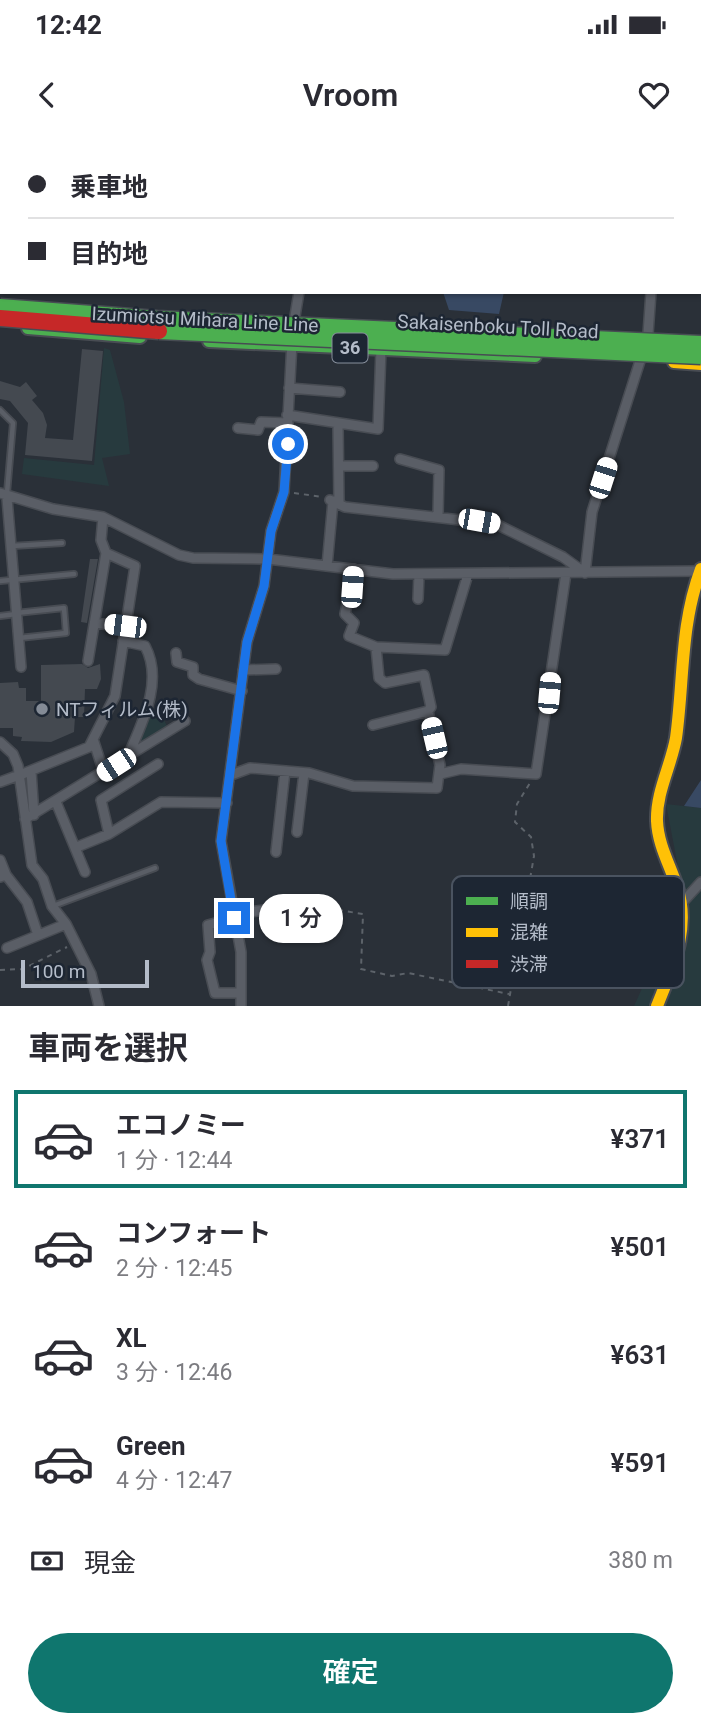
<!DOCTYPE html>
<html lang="ja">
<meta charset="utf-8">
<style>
:root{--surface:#fff;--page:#f2f2f3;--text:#2b2b33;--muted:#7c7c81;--line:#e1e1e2;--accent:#0f766e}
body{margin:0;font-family:Roboto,"Noto Sans JP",sans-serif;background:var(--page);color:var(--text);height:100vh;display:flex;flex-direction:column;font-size:26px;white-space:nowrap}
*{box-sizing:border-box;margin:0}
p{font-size:23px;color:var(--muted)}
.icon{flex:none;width:38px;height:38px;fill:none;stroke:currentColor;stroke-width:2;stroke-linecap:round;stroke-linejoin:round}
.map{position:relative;height:866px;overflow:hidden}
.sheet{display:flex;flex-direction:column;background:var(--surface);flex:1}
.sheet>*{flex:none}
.guide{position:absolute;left:0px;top:0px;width:702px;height:154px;box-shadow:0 2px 5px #0004;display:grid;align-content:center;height:154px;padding:0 28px;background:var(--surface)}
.scale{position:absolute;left:21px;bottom:18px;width:128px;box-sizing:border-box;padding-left:7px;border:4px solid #b4bcc9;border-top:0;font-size:19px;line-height:24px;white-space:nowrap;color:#b4bcc9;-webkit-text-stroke:5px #1d2633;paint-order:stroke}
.end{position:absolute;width:32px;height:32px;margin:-16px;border:9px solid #1a73e8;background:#fff;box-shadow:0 0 0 4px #fff}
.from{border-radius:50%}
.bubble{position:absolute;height:49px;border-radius:24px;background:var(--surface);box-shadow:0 2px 5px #0004;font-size:23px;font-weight:600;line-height:49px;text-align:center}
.car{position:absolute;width:21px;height:42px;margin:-21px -10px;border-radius:9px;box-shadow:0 0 5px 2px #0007;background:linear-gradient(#fff 24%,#345 0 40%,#fff 0 76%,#345 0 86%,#fff 0)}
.guide b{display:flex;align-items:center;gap:24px;height:66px;font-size:26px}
.guide b+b{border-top:2px solid var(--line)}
.guide i{width:18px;height:18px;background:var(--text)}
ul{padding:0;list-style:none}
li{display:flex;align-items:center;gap:21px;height:98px;margin:0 14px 10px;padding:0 14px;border:4px solid transparent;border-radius:0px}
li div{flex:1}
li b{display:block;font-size:26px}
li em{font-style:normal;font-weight:600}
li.current{border-color:var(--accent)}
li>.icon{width:63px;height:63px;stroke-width:1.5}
h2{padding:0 28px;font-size:32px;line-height:84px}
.pay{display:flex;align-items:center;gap:18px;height:77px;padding:0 28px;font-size:26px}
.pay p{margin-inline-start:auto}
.primary-button{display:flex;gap:14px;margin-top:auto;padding:14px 28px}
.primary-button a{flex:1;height:80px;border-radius:42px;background:var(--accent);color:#fff;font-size:28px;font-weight:600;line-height:80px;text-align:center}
.status{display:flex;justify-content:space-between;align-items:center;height:49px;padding:0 35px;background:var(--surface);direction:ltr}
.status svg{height:19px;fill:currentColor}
header{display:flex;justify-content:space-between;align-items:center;height:91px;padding:0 28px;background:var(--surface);font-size:32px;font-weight:600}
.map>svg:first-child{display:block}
</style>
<div class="status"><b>12:42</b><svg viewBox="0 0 49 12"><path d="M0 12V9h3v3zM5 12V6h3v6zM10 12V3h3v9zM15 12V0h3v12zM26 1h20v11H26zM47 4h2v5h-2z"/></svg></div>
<header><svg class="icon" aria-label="back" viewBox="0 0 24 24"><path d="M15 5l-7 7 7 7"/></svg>Vroom<svg class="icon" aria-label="heart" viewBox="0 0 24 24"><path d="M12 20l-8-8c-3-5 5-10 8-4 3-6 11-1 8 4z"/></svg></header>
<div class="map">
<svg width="701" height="866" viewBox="0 0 701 866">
<rect width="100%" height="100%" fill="#2a3038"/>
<!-- green -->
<path fill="#273a3e" d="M104 208 110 210 124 262 130 314 102 318 109 346 22 334 24 318 94 325Z
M151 574H161L168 588 141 606 137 603Z
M666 664 701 668V866H634L668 791 678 727Z"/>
<!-- water -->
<path fill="#384963" d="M443 152H504L499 174 449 170Z
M701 640V668L684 666Z"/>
<!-- building -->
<path fill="#444950" d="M82 209 103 211 92 321 25 315 28 283 10 261 0 259V241L20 247 26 242 37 256 32 260 43 273 47 285 45 298 73 300Z
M90 419H98L87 483 81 482Z
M82 524 88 528 100 524 101 539 97 549H85L84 577H75L74 592 51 602 21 601 22 597 13 596V588H0V543L18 542 19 548H26V561H41V525Z"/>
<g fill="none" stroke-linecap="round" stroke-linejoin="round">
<defs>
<path id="lane" d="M0 270 13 283 7 353
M12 406 62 403
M0 441 74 434
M16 473 64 468 66 493 19 498
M0 476 16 474
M53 766 155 728"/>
<path id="street" d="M298 2 299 0
M293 188 299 152
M648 194 651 152
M289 248 340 252
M287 275 378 289 381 209
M338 285 339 364
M238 288 258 290 261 282 288 283
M400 319 439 330 438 376
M339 326H373
M0 353 53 369 103 377 179 415 193 418 268 419 393 434 701 431
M7 358 21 527
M330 360 345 367 496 384 563 417 585 433
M327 426 333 361
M354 429 345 474 354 483 349 496 376 507 379 538 385 543 424 535 431 567 428 571 373 585
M585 433 592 372 640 221
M418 459 419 434
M95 483 125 487
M123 501 145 506C164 541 142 583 128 616
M376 507 445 510 468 434
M176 513 177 522 193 527V535L199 539 242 551
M88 521 106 413
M243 530 276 529
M0 602 13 614 18 626 32 725 43 739 52 766 66 784 91 834 99 866
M94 602 104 633
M31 631 34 675
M440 634 461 629 536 634 566 433
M20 635 89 607 115 556 135 426 106 413 101 400 103 377
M231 635 250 628 309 633 353 646 437 648 440 625 428 571
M0 642 14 637
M56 662 85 732
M25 679 185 581
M297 692 304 633
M109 694 101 660 158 624
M77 707 109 694 161 662 227 663
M276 712 285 631
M0 720 6 735 0 737
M6 735 27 762 38 795
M681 764 701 742
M233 774 281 768H330
M234 778 208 785 210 812 207 820 215 853H239
M7 808 66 784
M241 866V812L221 701 247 502 264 446 271 391 284 352 292 202"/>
<path id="fast" d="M28 188 140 197
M209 201 535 216"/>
<path id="slow" d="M674 222 701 224
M657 866C672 828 691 789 677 747 670 725 658 705 657 681 656 652 671 626 676 598 684 540 680 485 701 429"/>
</defs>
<!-- lane casing -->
<use href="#lane" stroke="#484c53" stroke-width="8"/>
<!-- street casing -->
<use href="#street" stroke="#484c53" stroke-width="12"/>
<!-- fast casing -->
<use href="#fast" stroke="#484c53" stroke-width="16"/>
<!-- slow casing -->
<use href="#slow" stroke="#484c53" stroke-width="16"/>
<!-- path -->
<path stroke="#5d636a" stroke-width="2" stroke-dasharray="5 5" stroke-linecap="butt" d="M247 2 248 0
M294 353 323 357
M338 770 363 774 361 829 392 836 408 833 509 854
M0 830 23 829 67 807
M508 866 534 716 531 697 515 682 517 664 530 643"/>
<!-- lane -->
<use href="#lane" stroke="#5a5e66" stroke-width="4.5"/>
<!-- street -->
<use href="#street" stroke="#5a5e66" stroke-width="9"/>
<!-- fast -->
<use href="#fast" stroke="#4caf50" stroke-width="12"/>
<!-- slow -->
<use href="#slow" stroke="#ffc107" stroke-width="12"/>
<defs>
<path id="fast-bridge" d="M0 167 157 179 701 204
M159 191 701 216"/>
<path id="jam-bridge" d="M0 178 159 191"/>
</defs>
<!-- fast-bridge casing -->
<use href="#fast-bridge" stroke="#474c53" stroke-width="19" stroke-linecap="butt"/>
<!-- jam-bridge casing -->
<use href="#jam-bridge" stroke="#474c53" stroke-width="19" stroke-linecap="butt"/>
<!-- fast-bridge -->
<use href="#fast-bridge" stroke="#4caf50" stroke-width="16"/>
<!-- jam-bridge -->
<use href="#jam-bridge" stroke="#c62828" stroke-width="16"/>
</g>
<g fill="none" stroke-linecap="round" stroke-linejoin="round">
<!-- route -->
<path stroke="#1a73e8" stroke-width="9" d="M234 778 221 701 247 502 264 446 271 391 284 352 288 304"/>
</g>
<!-- markers -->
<circle fill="#848b96" stroke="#1d2633" stroke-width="2.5" cx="42" cy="569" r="7"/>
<g text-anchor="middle" stroke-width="5" stroke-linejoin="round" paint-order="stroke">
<!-- shield labels -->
<rect fill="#1d2633" stroke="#878f9c" stroke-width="2" x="332.5" y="193.5" width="35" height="29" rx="5"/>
<g font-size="18" font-weight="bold" fill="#b4bcc9">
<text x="350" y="214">36</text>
</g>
<!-- street labels -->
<g font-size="19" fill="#b4bcc9" stroke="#1d2633">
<text transform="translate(205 179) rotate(3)" y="7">Izumiotsu Mihara Line Line</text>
<text transform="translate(498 186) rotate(3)" y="7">Sakaisenboku Toll Road</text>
</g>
<!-- poi labels -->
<g font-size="19" fill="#b4bcc9" stroke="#1d2633" text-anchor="start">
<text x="56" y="576">NTフィルム(株)</text>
</g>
</g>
<!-- legend -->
<rect x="452" y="736" width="232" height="112" rx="10" fill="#1d2633" stroke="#4a5360" stroke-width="2"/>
<rect x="466" y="757" width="32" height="8" fill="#4caf50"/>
<rect x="466" y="788" width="32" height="9" fill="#ffc107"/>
<rect x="466" y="820" width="32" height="8" fill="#c62828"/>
<g font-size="19" fill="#b4bcc9">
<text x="510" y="768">順調</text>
<text x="510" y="799">混雑</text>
<text x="510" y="831">渋滞</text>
</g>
</svg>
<div class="scale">100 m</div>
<i class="end from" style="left:288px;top:304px"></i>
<i class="end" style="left:234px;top:778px"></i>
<div class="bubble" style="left:259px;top:754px;width:84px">1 分</div>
<i class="car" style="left:603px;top:338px;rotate:18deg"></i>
<i class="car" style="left:479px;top:381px;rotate:100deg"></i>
<i class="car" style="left:352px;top:447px;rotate:4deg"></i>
<i class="car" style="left:125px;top:486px;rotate:277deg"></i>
<i class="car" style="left:549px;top:553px;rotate:5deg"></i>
<i class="car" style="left:434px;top:598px;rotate:347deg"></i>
<i class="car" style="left:116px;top:625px;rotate:237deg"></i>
<div class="guide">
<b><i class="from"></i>乗車地</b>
<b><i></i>目的地</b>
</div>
</div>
<section class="sheet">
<h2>車両を選択</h2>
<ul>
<li class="current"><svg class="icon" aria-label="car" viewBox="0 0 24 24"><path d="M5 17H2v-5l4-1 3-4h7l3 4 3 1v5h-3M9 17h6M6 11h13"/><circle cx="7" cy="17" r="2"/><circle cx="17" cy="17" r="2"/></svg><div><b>エコノミー</b><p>1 分 · 12:44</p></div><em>¥371</em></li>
<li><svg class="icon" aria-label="car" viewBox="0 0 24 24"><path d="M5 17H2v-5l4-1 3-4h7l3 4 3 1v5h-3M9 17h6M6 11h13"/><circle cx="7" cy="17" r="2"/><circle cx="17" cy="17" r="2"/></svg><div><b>コンフォート</b><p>2 分 · 12:45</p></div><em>¥501</em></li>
<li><svg class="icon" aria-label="car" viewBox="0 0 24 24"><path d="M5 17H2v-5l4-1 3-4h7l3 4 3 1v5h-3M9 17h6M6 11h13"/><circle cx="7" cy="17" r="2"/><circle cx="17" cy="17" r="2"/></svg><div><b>XL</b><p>3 分 · 12:46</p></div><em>¥631</em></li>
<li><svg class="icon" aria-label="car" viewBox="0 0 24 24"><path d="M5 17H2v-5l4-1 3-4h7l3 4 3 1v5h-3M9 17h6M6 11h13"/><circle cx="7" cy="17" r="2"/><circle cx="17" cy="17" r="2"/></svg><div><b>Green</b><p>4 分 · 12:47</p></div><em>¥591</em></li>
</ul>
<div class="pay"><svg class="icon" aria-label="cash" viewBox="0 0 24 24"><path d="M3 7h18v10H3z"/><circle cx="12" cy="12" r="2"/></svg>現金<p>380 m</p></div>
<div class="primary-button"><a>確定</a></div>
</section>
